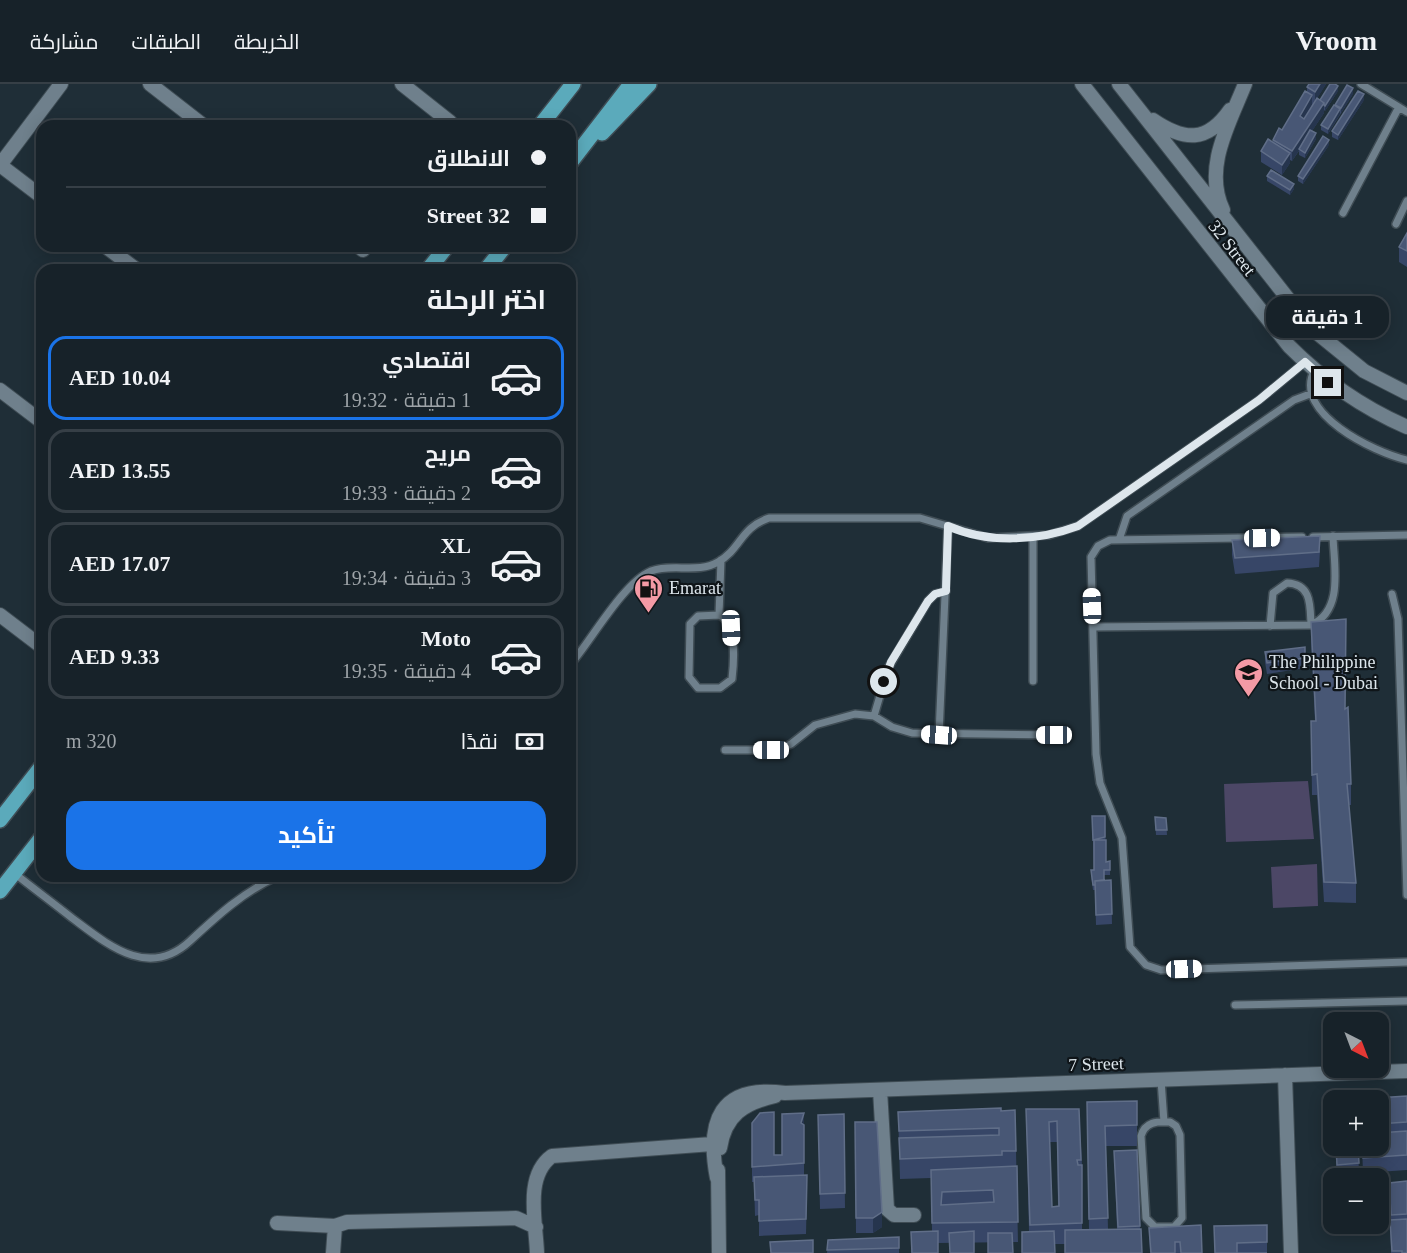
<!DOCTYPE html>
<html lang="ar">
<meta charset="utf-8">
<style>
:root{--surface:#172229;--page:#242f35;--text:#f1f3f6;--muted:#9ea4a8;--line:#363f46;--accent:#1a73e8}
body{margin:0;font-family:"Times New Roman",Cairo,serif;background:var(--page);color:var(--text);direction:rtl;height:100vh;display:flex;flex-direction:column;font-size:22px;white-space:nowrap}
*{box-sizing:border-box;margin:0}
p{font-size:20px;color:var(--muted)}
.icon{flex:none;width:33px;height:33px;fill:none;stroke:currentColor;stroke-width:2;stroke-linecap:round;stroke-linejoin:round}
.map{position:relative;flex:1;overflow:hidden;direction:ltr}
.sheet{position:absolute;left:36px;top:180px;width:540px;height:618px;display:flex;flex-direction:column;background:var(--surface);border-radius:18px;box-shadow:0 3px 15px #0003,0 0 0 2px var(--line);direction:rtl}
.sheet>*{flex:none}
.hud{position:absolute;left:36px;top:36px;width:540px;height:132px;border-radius:18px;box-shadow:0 3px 15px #0003,0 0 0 2px var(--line);direction:rtl;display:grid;align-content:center;height:132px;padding:0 30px;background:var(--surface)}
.needle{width:39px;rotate:138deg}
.tools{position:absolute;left:1323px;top:928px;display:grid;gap:12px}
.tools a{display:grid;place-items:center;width:66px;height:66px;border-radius:12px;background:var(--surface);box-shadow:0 3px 15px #0003,0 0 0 2px var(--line);font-size:30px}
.end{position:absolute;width:27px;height:27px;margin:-14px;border:8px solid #dde6ec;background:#111;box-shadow:0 0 0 3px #111}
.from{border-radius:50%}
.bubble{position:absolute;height:42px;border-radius:18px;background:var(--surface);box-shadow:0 3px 15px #0003,0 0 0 2px var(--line);font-size:20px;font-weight:700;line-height:42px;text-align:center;direction:rtl}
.car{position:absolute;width:18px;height:36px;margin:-18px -9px;border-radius:8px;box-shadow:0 0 4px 2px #0007;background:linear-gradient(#fff 24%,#345 0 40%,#fff 0 76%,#345 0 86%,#fff 0)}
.hud b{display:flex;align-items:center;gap:21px;height:57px;font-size:22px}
.hud b+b{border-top:2px solid var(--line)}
.hud i{width:15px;height:15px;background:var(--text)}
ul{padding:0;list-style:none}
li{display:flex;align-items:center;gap:18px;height:84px;margin:0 12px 9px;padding:0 18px;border:3px solid var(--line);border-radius:18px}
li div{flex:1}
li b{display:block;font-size:22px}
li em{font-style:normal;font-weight:700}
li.current{border-color:var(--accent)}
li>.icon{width:54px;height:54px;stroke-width:1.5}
h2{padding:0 30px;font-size:27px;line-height:72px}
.pay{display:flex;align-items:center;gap:15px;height:66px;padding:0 30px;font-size:22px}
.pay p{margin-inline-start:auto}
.button{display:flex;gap:12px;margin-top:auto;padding:12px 30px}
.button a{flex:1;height:69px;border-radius:18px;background:var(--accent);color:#fff;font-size:24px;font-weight:700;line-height:69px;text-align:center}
header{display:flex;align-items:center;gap:36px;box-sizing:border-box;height:84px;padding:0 30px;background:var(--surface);border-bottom:2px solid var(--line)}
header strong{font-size:28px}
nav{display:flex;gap:33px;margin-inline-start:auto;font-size:21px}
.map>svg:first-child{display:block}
</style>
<header>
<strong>Vroom</strong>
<nav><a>الخريطة</a><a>الطبقات</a><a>مشاركة</a></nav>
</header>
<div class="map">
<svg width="1407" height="1169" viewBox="0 0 1407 1169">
<rect width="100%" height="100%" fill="#1f2e37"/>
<!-- green -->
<path fill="#4c4766" d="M1308 697 1314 755 1226 758 1224 700Z
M1317 780 1318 822 1273 824 1271 783Z"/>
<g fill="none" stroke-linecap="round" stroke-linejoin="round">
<defs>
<path id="service" d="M1361 0 1407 28
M1343 129 1399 23
M1396 140 1407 117
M1314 287C1293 329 1373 368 1407 376
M1033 453V597
M1302 453 1110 456 1098 462 1091 473 1096 670 1100 699 1122 754 1130 863 1146 881 1161 886 1407 878
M1313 453 1407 451
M1119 456 1127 432 1294 316 1310 310
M1392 510 1398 535 1407 811
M719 531C737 539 734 578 732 595L720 604H698L689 593 690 540 698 532Z
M719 531 721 476
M1270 542 1273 509 1287 499C1312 500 1310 522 1311 541
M1093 543 1311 541C1344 527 1334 482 1333 452
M570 581C591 557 623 499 651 487 672 479 698 490 718 478 741 465 740 444 769 434H920L988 454 1049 451 1078 442 1259 316 1305 278
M874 632 888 584 928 517 935 510 946 507
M939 651 948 442
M725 666H778L791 660 815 641 855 630 874 632 892 643 912 649 1055 651
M14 789C33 804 53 819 72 834 107 860 148 896 190 857 217 832 243 808 278 792
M1235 921 1407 917
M1161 996 1164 1038
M1170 1038 1176 1042 1180 1051 1182 1134 1174 1143H1155L1146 1134 1141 1052C1145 1038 1157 1037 1170 1038Z"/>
<path id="minor" d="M150 0 204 42
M402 0 450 38
M1082 0 1289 262C1324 297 1361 323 1407 343
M1119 0 1311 244 1364 287 1407 309
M1153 36C1184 57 1207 59 1230 26
M0 81 61 0
M0 81 42 113
M1223 126C1203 84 1229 40 1245 0
M105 162 137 186
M358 162 363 166
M0 306 42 338
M0 531 42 563
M1285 991 1291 1169
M880 1006 887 1125 894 1131H914
M720 1064C725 1031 744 1019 775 1012
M718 1086 719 1169
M717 1094C706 1037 720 1000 785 1009L1407 987
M277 1139 335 1142
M333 1169 335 1142 347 1138 516 1134 536 1143
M537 1169C536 1138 524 1092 552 1072L712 1060"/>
<path id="primary" d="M540 42 573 0
M602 49 649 0
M570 79 631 0
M428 186 447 162
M486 186 505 162
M0 736 42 682
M0 807 42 753"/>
</defs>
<!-- service casing -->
<use href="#service" stroke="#3f4c54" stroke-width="10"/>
<!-- minor casing -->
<use href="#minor" stroke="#3f4c54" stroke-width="16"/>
<!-- primary casing -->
<use href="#primary" stroke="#3f4c54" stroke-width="18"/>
<!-- service -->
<use href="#service" stroke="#6f808c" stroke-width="7"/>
<!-- minor -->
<use href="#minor" stroke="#6f808c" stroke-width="14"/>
<!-- primary -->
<use href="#primary" stroke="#5baabb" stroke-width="15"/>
</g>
<!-- wall -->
<path fill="#374667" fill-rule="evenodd" d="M1309 0H1326L1317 14 1320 16 1338 7 1325 27 1324 26V29L1312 47 1316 55 1305 74 1299 71V67L1292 77 1290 76V79L1282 91 1261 78V67L1273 58V56L1282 46 1307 8V3Z
M1353 10 1328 50 1321 46V41L1335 21Z
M1364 16 1338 56 1332 53V47Z
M1329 61 1303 100 1298 97V92Z
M1267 92 1294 105 1290 111 1267 97Z
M1407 149V183L1399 178V163Z
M1232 456 1320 467 1319 483 1235 490 1232 471Z
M1311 538 1345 625 1351 700V721H1349L1356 799V819L1324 818 1317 711H1312L1311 637H1315L1311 558Z
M1265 568 1305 574V584L1267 590 1265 578Z
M1092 732H1105L1106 778 1110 783V791H1104V796H1111L1112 840 1096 841 1095 806H1093L1091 791 1094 786Z
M1155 733 1166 734 1167 751H1156Z
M1407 1012V1086L1363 1089 1362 1062H1378V1017Z
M1137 1017V1062H1106L1108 1145H1117L1114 1067 1137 1066 1140 1145 1065 1160H1054L1055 1169H1022V1148H1029L1026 1025H1079L1082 1081V1146H1089L1087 1018ZM1050 1058H1057L1058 1122 1052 1123Z
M1001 1027 1016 1067 1018 1158 938 1159V1169H911V1148L932 1147 931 1094 900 1095 898 1028Z
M804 1029V1091L807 1106 806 1150 759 1152V1131L755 1132 754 1098H752V1039L774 1071H782Z
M844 1030 845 1124 820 1125 818 1031Z
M855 1038 882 1143 873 1149H856Z
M1335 1062H1358L1359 1089 1337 1091Z
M1407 1097V1169H1391L1389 1099Z
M1201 1141 1202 1169H1150L1149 1144Z
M1267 1141V1169H1214Z
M899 1153V1169H827L828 1156Z"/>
<!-- shaded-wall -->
<path fill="#26354e" d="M1320 0H1326L1315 18V8Z
M1338 2V7L1325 27V22Z
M1353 4V10L1341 29V24Z
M1364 10V16L1338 56V51Z
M1312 11V21L1300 43V32Z
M1324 19V29L1292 77V67Z
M1340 25V30L1328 50V45Z
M1316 49V55L1305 74V69Z
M1329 56V61L1303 100V95Z
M1290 69V79L1282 91V81Z
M1294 100V105L1290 111V106Z
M804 1029V1094V1045L801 1039Z
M882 1128V1143L873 1149V1134Z"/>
<!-- building -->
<path fill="#485775" stroke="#606e88" stroke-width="1.5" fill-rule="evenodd" d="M1309 0H1320L1315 8 1307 3Z
M1330 0H1335L1338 2 1325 22 1324 21V19L1320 16Z
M1347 1 1353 4 1341 24 1335 21Z
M1305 7 1312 11 1300 32 1304 35 1317 14 1324 19 1292 67 1273 56 1279 44 1282 46Z
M1358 7 1364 10 1338 51 1332 47Z
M1334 21 1340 25 1328 45 1321 41Z
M1310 46 1316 49 1305 69 1299 65Z
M1323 52 1329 56 1303 95 1298 92Z
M1268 55 1290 69 1282 81 1261 67Z
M1271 86 1294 100 1290 106 1267 92Z
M1407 149V167L1399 163Z
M1320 452 1319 468 1235 474 1232 456Z
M1346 535 1345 625 1348 623 1351 700H1347L1356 799 1324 798 1317 690 1312 691 1311 637H1316L1311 538Z
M1305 563V574L1267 579 1265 568Z
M1092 732H1105V753L1093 756Z
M1155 733 1166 734 1167 746H1156Z
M1094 756H1106V778L1110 777V786H1104V796L1095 797V801H1093L1091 786H1094Z
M1111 796 1112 830 1096 831 1095 797Z
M1407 1012V1038L1378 1040V1017H1361V1015Z
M1137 1017V1041L1105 1042 1108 1134 1089 1135 1087 1018Z
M1001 1024V1027L1015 1026 1016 1067H1002V1071L900 1075 899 1054 999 1051V1044L899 1047 898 1028Z
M1026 1025H1079L1081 1076H1077L1078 1081H1082V1139L1030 1141ZM1057 1037 1059 1122 1052 1123 1049 1038Z
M774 1028V1071H782V1030L804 1029 801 1039 804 1041V1079L752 1083V1039L760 1029Z
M844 1030 845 1109 820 1110 818 1031Z
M855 1038H877L882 1128 873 1134H856Z
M1407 1047V1071L1363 1074 1362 1062H1378V1049Z
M1336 1062H1358L1359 1079 1337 1081Z
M1137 1066 1140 1142 1118 1143 1114 1067Z
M1017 1082 1018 1138 932 1139 931 1086ZM993 1106 994 1118 941 1121 942 1108Z
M807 1091 806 1135 759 1137V1116H755L754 1093Z
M1407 1097V1130L1391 1131 1389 1099Z
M1407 1135V1169H1402V1167H1392L1390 1136Z
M1201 1141 1202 1169H1181L1180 1158H1175V1169H1151L1149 1144Z
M1267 1141V1158L1237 1159V1169H1267H1215L1214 1142Z
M1141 1145 1142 1169H1065V1146Z
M938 1147V1169H912L911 1148Z
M974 1147V1169H950L949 1149Z
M1054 1147 1055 1169H1022V1148Z
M988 1149H1012L1013 1169H988Z
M899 1153V1164L827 1166 828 1156Z
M813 1156V1169H771L770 1158Z"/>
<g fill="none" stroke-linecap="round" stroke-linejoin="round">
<!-- route -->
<path stroke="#dde6ec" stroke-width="8" d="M884 598 891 578 928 517 935 510 946 507 948 442C988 460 1038 457 1078 442L1259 316 1305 278 1328 299"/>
</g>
<!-- icons -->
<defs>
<symbol id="fuel-pin" viewBox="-11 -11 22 30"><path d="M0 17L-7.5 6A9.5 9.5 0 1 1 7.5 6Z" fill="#f49aa5" stroke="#0f1519"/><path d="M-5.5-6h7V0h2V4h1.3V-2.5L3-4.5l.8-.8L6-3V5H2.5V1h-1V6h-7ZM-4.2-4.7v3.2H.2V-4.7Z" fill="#111"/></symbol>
<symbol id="school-pin" viewBox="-11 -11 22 30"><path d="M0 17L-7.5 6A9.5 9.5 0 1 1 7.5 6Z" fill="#f49aa5" stroke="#0f1519"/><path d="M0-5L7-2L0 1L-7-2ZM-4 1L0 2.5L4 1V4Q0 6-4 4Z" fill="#111"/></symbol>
</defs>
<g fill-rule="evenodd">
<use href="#fuel-pin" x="632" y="488" width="33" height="45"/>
<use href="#school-pin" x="1232" y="572" width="33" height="45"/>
</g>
<g text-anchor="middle" stroke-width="4.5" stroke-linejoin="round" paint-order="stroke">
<!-- street labels -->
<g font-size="18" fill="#dde6ec" stroke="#0f1519">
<text transform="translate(1232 164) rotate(52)" y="6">32 Street</text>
<text transform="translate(1096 980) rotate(-2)" y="6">7 Street</text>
</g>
<!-- poi labels -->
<g font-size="18" fill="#dde6ec" stroke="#0f1519" text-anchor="start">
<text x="669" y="510">Emarat</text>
<text x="1269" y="584">The Philippine<tspan x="1269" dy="21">School - Dubai</tspan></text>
</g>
</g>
</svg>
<div class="tools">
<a><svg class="needle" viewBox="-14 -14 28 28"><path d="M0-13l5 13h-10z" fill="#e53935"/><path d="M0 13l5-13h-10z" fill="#9ea4a8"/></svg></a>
<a>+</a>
<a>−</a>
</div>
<i class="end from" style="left:884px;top:598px"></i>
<i class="end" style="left:1328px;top:299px"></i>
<div class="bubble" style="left:1266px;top:212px;width:123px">1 دقيقة</div>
<i class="car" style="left:1262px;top:454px;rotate:89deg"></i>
<i class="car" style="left:1092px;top:522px;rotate:358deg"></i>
<i class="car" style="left:731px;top:544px;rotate:178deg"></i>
<i class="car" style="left:939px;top:651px;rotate:274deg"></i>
<i class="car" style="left:1054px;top:651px;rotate:270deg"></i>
<i class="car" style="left:771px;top:666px;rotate:270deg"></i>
<i class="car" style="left:1184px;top:885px;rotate:88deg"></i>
<div class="hud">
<b><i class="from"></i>الانطلاق</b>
<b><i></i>32 Street</b>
</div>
<section class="sheet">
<h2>اختر الرحلة</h2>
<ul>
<li class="current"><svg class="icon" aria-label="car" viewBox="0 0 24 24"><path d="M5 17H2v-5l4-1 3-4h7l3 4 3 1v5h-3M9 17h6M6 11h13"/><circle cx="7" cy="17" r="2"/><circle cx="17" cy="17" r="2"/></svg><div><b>اقتصادي</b><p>1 دقيقة · 19:32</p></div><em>AED 10.04</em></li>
<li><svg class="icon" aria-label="car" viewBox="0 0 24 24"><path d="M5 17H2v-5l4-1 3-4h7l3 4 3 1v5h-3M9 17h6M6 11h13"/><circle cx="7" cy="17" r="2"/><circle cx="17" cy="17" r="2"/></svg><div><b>مريح</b><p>2 دقيقة · 19:33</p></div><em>AED 13.55</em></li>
<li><svg class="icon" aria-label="car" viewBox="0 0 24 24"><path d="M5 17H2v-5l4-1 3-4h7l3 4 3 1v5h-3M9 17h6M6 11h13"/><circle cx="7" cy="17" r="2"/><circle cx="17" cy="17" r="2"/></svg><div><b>XL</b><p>3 دقيقة · 19:34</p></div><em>AED 17.07</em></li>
<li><svg class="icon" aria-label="car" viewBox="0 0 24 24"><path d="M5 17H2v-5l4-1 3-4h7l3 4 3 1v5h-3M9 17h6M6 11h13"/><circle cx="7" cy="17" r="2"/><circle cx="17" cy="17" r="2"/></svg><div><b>Moto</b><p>4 دقيقة · 19:35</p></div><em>AED 9.33</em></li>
</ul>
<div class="pay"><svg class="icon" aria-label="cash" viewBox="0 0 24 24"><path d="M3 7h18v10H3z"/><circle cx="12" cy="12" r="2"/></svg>نقدًا<p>320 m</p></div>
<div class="button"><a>تأكيد</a></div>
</section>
</div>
